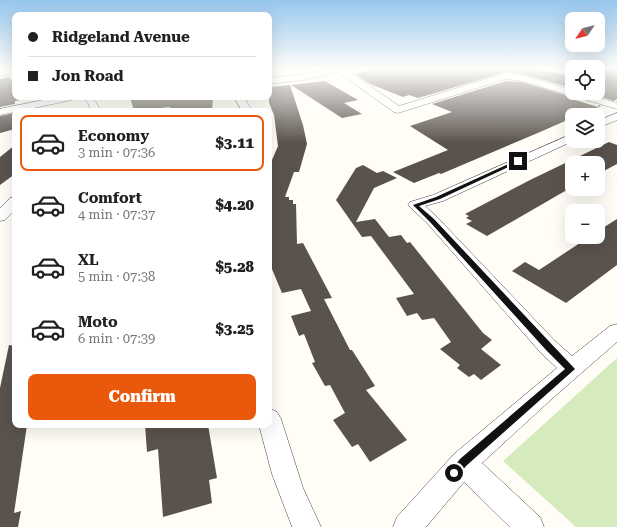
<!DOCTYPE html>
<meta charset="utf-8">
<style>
:root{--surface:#fff;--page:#f6f6f6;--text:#202124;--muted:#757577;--line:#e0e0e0;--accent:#ea580c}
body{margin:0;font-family:"Roboto Serif",serif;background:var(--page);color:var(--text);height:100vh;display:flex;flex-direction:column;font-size:15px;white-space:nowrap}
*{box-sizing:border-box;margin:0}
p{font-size:13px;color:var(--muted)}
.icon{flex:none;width:22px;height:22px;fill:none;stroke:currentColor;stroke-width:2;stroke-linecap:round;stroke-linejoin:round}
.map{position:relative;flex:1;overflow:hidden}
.details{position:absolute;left:12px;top:108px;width:260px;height:320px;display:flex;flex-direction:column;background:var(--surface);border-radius:8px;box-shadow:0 4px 16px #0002}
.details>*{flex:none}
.guide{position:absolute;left:12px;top:12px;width:260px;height:88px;border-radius:8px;box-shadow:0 4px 16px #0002;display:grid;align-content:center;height:88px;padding:0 16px;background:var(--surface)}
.needle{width:26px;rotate:235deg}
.fabs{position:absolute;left:565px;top:12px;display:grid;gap:8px}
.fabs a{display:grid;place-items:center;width:40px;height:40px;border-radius:8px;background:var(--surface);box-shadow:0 4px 16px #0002;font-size:20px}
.end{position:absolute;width:18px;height:18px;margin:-9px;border:5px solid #111;background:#fff;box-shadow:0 0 0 2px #fff}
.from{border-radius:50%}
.guide b{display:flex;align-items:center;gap:14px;height:38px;font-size:15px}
.guide b+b{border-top:1px solid var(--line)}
.guide i{width:10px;height:10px;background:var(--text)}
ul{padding:7px 0 0;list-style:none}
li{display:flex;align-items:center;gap:12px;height:56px;margin:0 8px 6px;padding:0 8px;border:2px solid transparent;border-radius:8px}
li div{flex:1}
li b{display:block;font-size:15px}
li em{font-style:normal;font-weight:800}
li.current{border-color:var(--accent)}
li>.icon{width:36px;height:36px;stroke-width:1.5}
.button{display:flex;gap:8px;margin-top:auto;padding:8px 16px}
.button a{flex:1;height:46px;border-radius:8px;background:var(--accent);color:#fff;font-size:16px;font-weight:800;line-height:46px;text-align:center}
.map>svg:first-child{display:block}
</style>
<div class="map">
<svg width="617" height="527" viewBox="0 0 617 527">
<rect width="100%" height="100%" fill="#fffdf5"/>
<!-- green -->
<path fill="#d5ebbd" d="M617 358V527H576L503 461Z"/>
<!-- building -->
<path fill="#5a524d" d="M373 69H537L546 72 550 71 572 77V88L526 75 506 72 418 98 409 95 403 97 370 84 355 74Z
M598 69H617V99L614 101 598 96Z
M9 77 15 84V97H25L26 99 15 101V104L0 107V79Z
M325 81 358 100 344 103 362 114 342 118 291 85Z
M506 81 522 82 572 97V99L598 107V105L601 106 580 115H572V118L540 132 441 174 439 173 414 183 393 172 448 150 410 126 452 112 432 104Z
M290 85 303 125 307 144 299 172H294L285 197H289V200H293V204H296L297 244 303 243 332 298 324 299 350 350H352L375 386 366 390 407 440 370 462 358 444 352 447 333 420 345 413 330 385 325 386 312 363 315 362 304 334 299 336 291 316 311 311 301 289 282 293 269 262V167L278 146 274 115 269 103V87Z
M130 97H213L212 111H170V107L134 111Z
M15 113V129L0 133V116Z
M609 142 617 145V164L598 174V163H572V187L487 236 466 224 472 221 466 218 469 216 465 214 530 180Z
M15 145V174L0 185V157Z
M363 165 377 173 383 171 397 178 374 188 356 222 375 219 389 237 401 235 407 243 410 242 483 333 492 340 481 349 501 365 481 380 474 374 469 377 457 368 460 365 440 349 451 342 434 318 422 320 417 313 407 316 396 298 414 294 371 236 362 237 336 200 356 168Z
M617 219V265L566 303 512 271 525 262 539 270 589 237H598V231Z
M9 345 15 346V425H27L14 513 21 511 18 527H0V388Z
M145 425H208L217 478 209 480 212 503 163 517 158 449 147 452Z"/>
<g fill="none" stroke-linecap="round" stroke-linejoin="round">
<defs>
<path id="minor" d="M7 69H15V73L0 76V70Z
M327 69H346L399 106 506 73 526 76 572 90V93H583L617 103V109L522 81 506 79 398 113 394 112 338 72 304 80 269 84V78L304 74Z
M58 97H77L72 100 0 115V109Z
M82 97H93L101 111H91L88 103Z
M234 97H244L252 111H242Z
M617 113V120L598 128V121Z
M572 134 573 141 443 201 425 206 437 217 555 341 572 356 610 326 617 324V342L555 396 482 463 540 517 544 527H510L464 482 426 527H393L397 517 454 454 557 368 541 353 427 223 408 205 410 202 433 195Z
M15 197V210L5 220 0 221V208L10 198Z
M269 408 277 412 281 419 303 488 321 527H292L291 524 272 474 259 425H269Z"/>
</defs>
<!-- minor casing -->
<use href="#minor" stroke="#444" stroke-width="1"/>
<!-- minor -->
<use href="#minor" fill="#fff" fill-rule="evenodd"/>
</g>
<!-- sky -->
<linearGradient id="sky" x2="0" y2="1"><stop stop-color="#95c6ee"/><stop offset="0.48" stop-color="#fffefa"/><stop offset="1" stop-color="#fffefa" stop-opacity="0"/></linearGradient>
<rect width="617" height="143" fill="url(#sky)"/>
<!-- route -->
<path fill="#111" d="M517 160 521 161 440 199 419 206 434 219 575 369 466 466 457 477 454 478 450 477 449 473 460 459 565 369 546 350 430 222 413 205 436 197Z"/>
</svg>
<div class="fabs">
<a><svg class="needle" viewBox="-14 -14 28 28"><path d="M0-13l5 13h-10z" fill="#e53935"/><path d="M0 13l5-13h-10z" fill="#757577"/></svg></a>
<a><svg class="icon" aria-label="locate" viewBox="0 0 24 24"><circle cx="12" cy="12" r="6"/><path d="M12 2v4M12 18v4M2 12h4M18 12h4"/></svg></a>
<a><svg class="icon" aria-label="layers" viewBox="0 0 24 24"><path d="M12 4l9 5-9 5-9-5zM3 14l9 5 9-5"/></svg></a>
<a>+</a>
<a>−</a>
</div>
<i class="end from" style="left:454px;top:473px"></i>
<i class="end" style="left:518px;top:161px"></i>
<div class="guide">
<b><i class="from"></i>Ridgeland Avenue</b>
<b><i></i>Jon Road</b>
</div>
<section class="details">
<ul>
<li class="current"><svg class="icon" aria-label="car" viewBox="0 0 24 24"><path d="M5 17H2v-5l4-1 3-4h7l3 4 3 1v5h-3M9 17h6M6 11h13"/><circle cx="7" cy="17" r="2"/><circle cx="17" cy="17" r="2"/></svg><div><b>Economy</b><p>3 min · 07:36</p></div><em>$3.11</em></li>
<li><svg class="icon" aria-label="car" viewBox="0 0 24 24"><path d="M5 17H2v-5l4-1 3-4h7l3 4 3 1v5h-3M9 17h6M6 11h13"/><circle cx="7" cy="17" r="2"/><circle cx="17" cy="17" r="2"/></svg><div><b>Comfort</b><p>4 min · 07:37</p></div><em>$4.20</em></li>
<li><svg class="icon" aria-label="car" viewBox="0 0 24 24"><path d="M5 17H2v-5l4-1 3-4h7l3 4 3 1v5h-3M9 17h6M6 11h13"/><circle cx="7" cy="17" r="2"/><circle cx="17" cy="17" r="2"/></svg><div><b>XL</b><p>5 min · 07:38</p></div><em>$5.28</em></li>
<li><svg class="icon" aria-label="car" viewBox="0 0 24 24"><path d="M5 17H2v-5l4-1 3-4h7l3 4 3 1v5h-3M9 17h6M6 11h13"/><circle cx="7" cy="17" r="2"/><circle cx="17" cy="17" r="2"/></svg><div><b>Moto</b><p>6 min · 07:39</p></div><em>$3.25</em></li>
</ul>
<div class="button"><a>Confirm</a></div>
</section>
</div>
